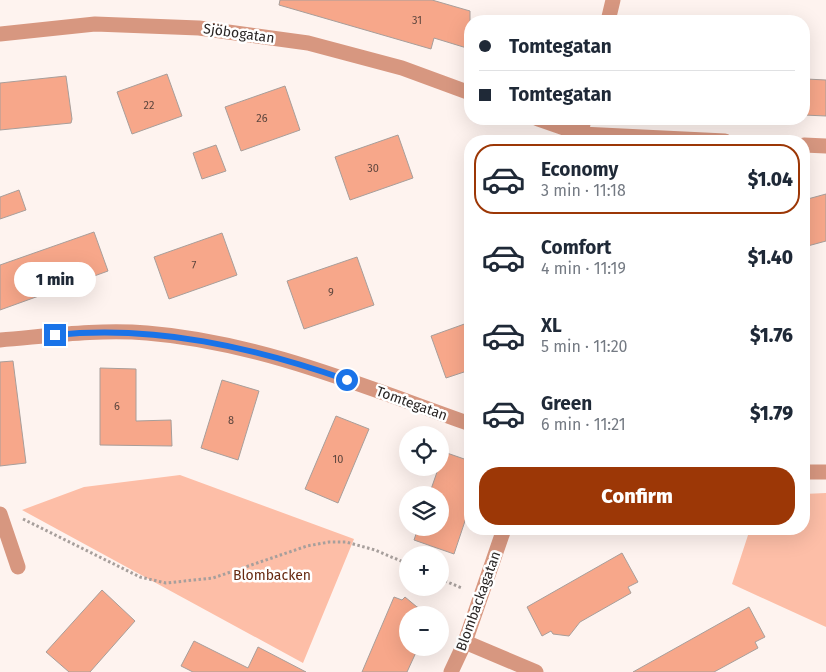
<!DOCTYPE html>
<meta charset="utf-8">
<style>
:root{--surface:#fff;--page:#f6f6f7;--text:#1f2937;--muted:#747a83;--line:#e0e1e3;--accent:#9c3706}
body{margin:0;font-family:"Fira Sans",sans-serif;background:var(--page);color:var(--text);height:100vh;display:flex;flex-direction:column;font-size:19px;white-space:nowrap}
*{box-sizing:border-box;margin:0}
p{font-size:16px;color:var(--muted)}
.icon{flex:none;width:28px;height:28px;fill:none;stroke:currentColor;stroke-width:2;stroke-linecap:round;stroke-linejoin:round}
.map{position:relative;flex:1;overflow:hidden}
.details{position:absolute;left:464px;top:135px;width:346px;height:400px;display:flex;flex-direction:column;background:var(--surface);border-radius:20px;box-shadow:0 5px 20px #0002}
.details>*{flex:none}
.hud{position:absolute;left:464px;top:15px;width:346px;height:110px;border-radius:20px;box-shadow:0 5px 20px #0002;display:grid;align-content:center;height:110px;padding:0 15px;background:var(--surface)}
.controls{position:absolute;left:399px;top:426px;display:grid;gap:10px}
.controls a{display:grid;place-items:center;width:50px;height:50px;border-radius:50%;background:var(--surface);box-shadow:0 5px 20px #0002;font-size:25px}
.end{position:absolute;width:22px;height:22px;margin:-11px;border:6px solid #1a73e8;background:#fff;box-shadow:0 0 0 2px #fff}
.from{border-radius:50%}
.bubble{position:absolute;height:35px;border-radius:18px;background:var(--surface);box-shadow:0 5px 20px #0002;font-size:16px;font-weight:800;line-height:35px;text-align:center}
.hud b{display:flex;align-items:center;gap:18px;height:48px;font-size:19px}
.hud b+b{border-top:1px solid var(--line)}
.hud i{width:12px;height:12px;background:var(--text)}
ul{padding:9px 0 0;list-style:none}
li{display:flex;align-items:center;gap:15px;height:70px;margin:0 10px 8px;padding:0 5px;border:2px solid transparent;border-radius:20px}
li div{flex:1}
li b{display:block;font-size:19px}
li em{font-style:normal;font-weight:800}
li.on{border-color:var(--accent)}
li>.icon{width:45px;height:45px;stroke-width:1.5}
.action{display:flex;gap:10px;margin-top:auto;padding:10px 15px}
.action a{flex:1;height:58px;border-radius:20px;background:var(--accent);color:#fff;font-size:20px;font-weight:800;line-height:58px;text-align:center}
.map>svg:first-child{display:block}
</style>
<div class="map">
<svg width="826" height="672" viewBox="0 0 826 672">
<rect width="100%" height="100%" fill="#fef3ef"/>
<!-- green -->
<path fill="#fdbea7" d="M180 475 354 539 303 663 22 510 84 487Z
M826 493V627L732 584 750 529H804V494Z"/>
<!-- building -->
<path fill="#f7a78a" stroke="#a89e9a" d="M280 0H432L470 11V49L434 38 431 49 279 5Z
M167 74 182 116 132 134 117 92Z
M66 76 72 119 71 123 0 130V83Z
M806 79 826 80V116L804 115Z
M285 86 300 130 241 151 225 107Z
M398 135 413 178 350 200 335 157Z
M216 145 226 171 202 179 193 153Z
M19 190 26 210 0 219V197Z
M826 194V241L804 247V200Z
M94 232 108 271 0 310V265Z
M222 233 237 275 169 299 154 257Z
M357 257 374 305 304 329 287 281Z
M470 322V370L446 378 431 336Z
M13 361 26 463 0 466V362Z
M100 368 136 369V421L171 420 172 446 100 445Z
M222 380 259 391 238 460 201 448Z
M336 416 369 429 338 503 305 489Z
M444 452 470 461V506L454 554 414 540 418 528H440V495H429Z
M622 553 638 582 628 587 631 593 580 622 569 636 553 634 551 631 542 636 527 607Z
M102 590 135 621 90 672H69L46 652Z
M394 597 402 600 405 597 417 607 432 613 431 615H408V648H418L407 672H362Z
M749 607 765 637 755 642 758 648 714 672H633Z
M194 641 248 668 258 647 306 672H193L181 666Z"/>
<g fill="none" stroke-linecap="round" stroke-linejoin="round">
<!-- path -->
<path stroke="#a79f9c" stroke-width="3" stroke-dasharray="2.5 2.5" stroke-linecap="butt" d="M23 519 140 577 166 583 213 578 307 546 329 542H346L375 550 408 564
M440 579 462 588"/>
<!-- minor -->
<path stroke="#d79780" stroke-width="15" d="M608 21 613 0
M0 34 95 24 199 28 308 43 402 68 470 93
M538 119 581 134 725 141
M581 141V134L584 119
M804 145 826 146
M0 340C49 336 98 329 147 333 259 342 365 387 470 424
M804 472H826
M0 514 18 567
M465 642 536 672
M451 672 465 642 504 529"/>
</g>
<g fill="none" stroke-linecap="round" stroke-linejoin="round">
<!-- route -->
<path stroke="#1a73e8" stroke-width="6" d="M55 335C156 325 253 347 347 380"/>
</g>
<g text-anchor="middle" stroke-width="5" stroke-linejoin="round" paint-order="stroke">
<!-- number labels -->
<g font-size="11" fill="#5d463e">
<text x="417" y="24">31</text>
<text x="149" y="109">22</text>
<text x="262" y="122">26</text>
<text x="373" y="172">30</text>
<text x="194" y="269">7</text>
<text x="331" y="296">9</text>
<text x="117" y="410">6</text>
<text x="231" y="424">8</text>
<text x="338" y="463">10</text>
</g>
<!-- street labels -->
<g font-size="14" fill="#2a2625" stroke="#fff">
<text transform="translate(239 33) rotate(8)" y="5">Sjöbogatan</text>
<text transform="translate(412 403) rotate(20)" y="5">Tomtegatan</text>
<text transform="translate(478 601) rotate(-70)" y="5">Blombackagatan</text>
</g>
<!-- park labels -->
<g font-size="14" fill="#672a11" stroke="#fff">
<text x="272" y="580">Blombacken</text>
</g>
</g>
</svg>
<div class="controls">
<a><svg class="icon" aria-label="locate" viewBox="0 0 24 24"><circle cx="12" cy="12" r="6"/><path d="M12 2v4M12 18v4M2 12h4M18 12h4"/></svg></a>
<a><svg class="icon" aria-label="layers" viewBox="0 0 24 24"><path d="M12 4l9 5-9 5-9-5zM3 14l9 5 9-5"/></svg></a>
<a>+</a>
<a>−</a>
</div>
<i class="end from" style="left:347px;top:380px"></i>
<i class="end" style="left:55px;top:335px"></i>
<div class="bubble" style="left:14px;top:262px;width:82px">1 min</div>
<div class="hud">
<b><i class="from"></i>Tomtegatan</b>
<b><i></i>Tomtegatan</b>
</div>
<section class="details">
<ul>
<li class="on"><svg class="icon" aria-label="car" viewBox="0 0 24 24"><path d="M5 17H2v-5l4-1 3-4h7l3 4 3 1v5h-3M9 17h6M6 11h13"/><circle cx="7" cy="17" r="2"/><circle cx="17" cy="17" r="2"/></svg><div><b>Economy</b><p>3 min · 11:18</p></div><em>$1.04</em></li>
<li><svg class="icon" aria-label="car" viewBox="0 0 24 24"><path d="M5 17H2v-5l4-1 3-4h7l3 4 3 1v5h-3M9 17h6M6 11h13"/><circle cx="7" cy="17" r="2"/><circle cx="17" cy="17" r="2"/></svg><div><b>Comfort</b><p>4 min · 11:19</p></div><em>$1.40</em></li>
<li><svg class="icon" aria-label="car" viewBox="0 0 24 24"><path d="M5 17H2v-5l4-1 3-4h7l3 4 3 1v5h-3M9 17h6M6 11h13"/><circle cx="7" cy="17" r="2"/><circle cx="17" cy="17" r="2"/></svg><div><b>XL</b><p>5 min · 11:20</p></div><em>$1.76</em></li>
<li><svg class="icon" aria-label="car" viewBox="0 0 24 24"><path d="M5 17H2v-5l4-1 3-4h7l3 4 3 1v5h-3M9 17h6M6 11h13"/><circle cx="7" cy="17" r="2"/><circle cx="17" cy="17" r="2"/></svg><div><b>Green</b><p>6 min · 11:21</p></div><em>$1.79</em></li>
</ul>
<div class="action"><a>Confirm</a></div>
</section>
</div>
